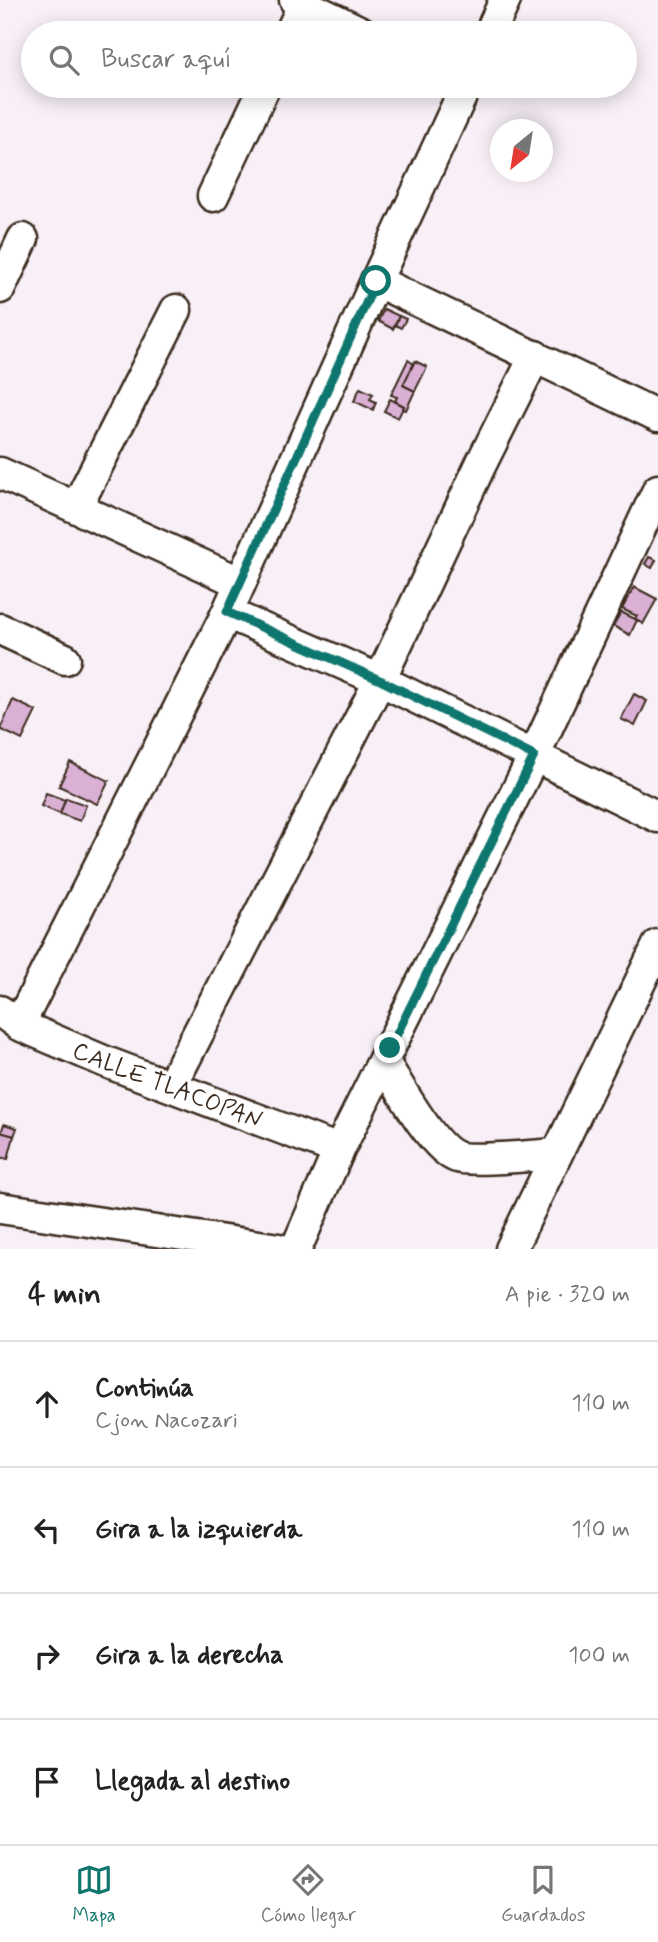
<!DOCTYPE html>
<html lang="es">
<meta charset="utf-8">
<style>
body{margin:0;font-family:Mynerve,sans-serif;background:#f6f6f6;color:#222}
.compass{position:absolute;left:490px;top:119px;width:63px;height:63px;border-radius:50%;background:#fff;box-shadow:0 4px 18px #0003;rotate:210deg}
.stop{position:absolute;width:21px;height:21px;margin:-16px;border:5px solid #0f766e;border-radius:50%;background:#fff}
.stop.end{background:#0f766e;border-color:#fff;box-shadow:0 2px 7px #0008}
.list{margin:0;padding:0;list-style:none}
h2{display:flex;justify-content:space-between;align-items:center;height:91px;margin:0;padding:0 28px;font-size:30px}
h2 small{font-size:23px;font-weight:400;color:#767676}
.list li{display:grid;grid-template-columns:46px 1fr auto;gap:21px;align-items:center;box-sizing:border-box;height:126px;padding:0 28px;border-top:2px solid #e0e0e0}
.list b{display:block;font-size:26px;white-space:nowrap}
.list p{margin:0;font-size:23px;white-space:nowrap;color:#767676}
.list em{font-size:23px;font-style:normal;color:#767676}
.icon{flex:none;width:38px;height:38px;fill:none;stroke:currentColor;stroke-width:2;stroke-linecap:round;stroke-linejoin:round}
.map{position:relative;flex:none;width:658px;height:1249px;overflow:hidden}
.search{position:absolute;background:#fff;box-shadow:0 4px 18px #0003;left:21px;right:21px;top:21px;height:77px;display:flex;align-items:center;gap:18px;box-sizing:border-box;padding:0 24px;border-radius:38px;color:#767676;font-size:26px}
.sheet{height:595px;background:#fff}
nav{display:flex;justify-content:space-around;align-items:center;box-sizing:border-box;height:98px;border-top:2px solid #e0e0e0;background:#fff;font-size:19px;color:#767676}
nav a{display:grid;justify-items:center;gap:4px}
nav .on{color:#0f766e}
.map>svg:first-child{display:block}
.building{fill:#dab0d5;stroke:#3b2a1e;stroke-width:2}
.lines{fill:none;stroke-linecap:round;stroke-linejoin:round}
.minor-casing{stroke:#3b2a1e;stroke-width:35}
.minor{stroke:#fff;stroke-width:30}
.route{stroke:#0f766e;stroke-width:9}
.labels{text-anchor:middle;stroke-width:5;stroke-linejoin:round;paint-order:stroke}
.street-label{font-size:24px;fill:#3b2a1e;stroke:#fff}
</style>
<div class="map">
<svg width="658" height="1249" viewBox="0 0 658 1249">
<rect width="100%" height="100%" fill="#f8eff7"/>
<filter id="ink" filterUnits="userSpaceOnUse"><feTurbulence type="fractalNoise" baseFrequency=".0143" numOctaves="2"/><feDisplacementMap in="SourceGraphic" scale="14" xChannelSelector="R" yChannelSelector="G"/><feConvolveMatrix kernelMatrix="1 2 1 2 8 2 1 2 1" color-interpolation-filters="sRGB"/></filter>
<g filter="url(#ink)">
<!-- building -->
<g class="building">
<path d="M384 309 399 316 393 329 378 321Z"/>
<path d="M399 316 406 319 401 328 395 325Z"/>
<path d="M408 360 414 364 403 385 415 391 406 410 403 409 404 406 395 401 397 397 391 395Z"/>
<path d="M415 361 427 367 415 391 403 385Z"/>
<path d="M360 388 373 394 370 399 376 402 373 410 354 401Z"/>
<path d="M390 399 404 406 398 418 384 411Z"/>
<path d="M649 557 656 560 652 568 645 564Z"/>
<path d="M634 587 657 599 643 624 635 619 637 616 622 609Z"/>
<path d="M621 612 637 620 630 635 613 626Z"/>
<path d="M634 694 647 701 635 726 621 719Z"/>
<path d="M13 700 36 711 22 740 0 729Z"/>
<path d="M70 762 109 781 97 804 59 786Z"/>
<path d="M46 793 65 800 60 814 41 806Z"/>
<path d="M66 798 86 805 80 821 60 814Z"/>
<path d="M4 1124 17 1128 14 1136 1 1133Z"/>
<path d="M0 1132 14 1136 8 1159 0 1157Z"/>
</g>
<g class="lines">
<defs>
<g id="minor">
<path d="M295 0 363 33"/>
<path d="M290 33 304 4"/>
<path d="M490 33 505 0"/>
<path d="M213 196 265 86"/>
<path d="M376 281 658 416"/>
<path d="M0 288 23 239"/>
<path d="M0 473 239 582"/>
<path d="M77 506 176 310"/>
<path d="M227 613 380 680 658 817"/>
<path d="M0 629 65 659"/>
<path id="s1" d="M0 1011 19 1025 106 1062 339 1150"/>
<path d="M19 1025 227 613 376 281 466 86"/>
<path d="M384 1062C398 1084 433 1150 457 1157 472 1162 537 1155 556 1154"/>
<path d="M171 1086 380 680 481 464 535 356"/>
<path d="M0 1208 279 1249"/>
<path d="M296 1249 339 1150 534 756 658 490"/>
<path d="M511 1249 658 945"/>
</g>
</defs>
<!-- minor casing -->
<use href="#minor" class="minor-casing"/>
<!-- minor -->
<use href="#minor" class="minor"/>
</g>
</g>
<g class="lines" filter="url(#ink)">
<!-- route -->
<path class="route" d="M376 281 227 612 380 680 534 756 390 1048"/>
</g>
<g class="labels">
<!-- street labels -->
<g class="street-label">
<text dy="8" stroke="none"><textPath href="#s1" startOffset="184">CALLE TLACOPAN</textPath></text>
</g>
</g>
</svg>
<svg class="compass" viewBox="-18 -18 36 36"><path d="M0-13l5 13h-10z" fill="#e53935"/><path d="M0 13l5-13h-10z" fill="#767676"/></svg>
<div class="stop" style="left:376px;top:281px"></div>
<div class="stop end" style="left:390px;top:1048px"></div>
<div class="search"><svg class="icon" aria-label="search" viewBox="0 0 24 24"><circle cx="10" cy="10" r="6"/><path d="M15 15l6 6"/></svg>Buscar aquí</div>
</div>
<section class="sheet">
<h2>4 min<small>A pie · 320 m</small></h2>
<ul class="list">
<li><svg class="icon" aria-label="ahead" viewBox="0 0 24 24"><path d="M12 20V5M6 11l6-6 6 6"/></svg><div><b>Continúa</b><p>Cjon Nacozari</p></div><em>110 m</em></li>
<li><svg class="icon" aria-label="left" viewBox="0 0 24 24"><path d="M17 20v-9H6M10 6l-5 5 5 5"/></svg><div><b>Gira a la izquierda</b></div><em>110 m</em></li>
<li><svg class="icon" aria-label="right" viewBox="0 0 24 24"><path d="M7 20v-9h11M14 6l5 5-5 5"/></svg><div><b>Gira a la derecha</b></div><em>100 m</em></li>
<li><svg class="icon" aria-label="arrive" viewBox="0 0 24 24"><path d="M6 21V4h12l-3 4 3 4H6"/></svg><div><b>Llegada al destino</b></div></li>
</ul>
</section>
<nav>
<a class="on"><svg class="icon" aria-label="map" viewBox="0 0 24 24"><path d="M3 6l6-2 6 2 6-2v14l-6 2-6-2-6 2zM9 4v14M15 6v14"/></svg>Mapa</a>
<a><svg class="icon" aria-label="directions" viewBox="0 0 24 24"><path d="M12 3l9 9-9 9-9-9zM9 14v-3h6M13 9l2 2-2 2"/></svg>Cómo llegar</a>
<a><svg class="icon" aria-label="saved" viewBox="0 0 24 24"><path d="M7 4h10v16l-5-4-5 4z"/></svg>Guardados</a>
</nav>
